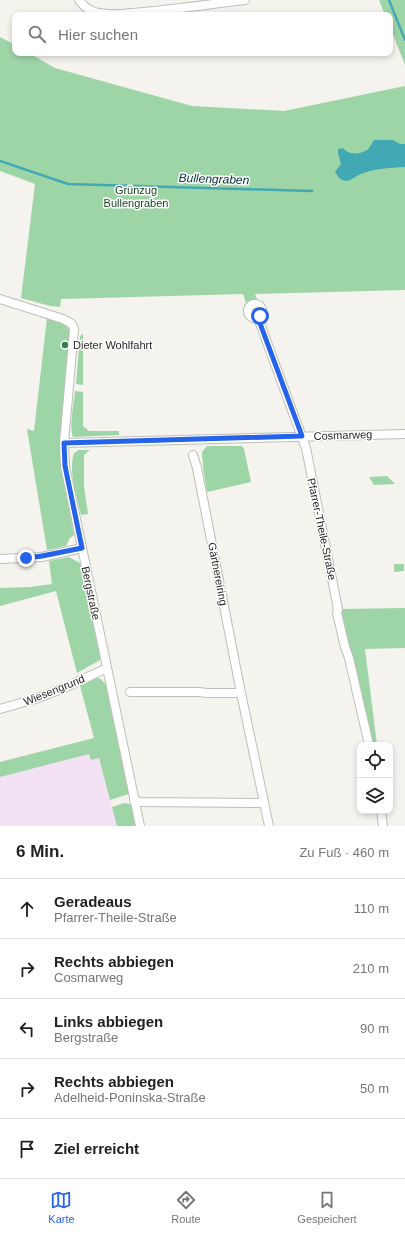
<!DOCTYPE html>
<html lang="de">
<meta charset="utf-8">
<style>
body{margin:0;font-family:Arial,sans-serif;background:#f6f6f6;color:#222}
.controls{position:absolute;right:12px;bottom:12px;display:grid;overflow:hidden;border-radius:8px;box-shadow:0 2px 6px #0003}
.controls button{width:36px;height:36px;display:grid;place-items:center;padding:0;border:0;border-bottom:1px solid #e0e0e0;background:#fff;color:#222;font:20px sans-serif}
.stop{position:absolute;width:12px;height:12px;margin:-9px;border:3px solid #2563eb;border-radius:50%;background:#fff}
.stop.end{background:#2563eb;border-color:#fff;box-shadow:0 1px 4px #0008}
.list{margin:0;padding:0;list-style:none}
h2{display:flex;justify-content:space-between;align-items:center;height:52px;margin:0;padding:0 16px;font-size:17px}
h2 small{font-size:13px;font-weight:400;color:#767676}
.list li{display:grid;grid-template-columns:26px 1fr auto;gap:12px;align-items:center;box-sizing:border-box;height:60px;padding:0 16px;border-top:1px solid #e0e0e0}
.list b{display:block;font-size:15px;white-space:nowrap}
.list p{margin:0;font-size:13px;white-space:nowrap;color:#767676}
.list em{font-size:13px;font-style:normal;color:#767676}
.icon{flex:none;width:22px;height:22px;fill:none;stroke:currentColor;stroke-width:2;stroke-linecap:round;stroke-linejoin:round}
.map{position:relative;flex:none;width:405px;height:826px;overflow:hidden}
.search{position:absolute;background:#fff;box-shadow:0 2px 6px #0003;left:12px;right:12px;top:12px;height:44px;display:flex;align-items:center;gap:10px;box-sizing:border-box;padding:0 14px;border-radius:8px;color:#767676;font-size:15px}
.sheet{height:352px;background:#fff}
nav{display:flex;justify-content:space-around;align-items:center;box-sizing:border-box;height:56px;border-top:1px solid #e0e0e0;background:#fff;font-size:11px;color:#767676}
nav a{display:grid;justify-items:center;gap:2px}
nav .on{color:#2563eb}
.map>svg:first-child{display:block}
.commercial{fill:#f3e2f4}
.green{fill:#9ed5a7}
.water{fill:#42a9b4}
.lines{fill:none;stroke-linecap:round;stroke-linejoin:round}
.stream{stroke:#42a9b4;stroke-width:2.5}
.minor-casing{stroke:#bebdb7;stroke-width:10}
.minor{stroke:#fff;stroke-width:8}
.route{stroke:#2563eb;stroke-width:5}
.poi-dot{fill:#337e4c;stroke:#fff;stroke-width:1.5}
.labels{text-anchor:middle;stroke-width:3;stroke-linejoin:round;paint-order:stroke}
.park-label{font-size:11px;fill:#174423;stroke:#fff}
.poi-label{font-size:11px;fill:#272624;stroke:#fff;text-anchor:start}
.street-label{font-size:11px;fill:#272624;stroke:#fff}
.water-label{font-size:12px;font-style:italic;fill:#003035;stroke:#fff}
</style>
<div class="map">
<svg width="405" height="826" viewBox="0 0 405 826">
<rect width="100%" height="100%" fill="#f4f3ed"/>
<!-- commercial -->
<path class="commercial" d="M94 738 117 826H0V762Z"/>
<!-- green -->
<g class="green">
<path d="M379 0H405V65L390 27V15H385Z"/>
<path d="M0 37 15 45V53H29L55 68 192 106 284 111 405 86V290L255 294 257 299 250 300 246 303 243 294 61 299 60 307 50 306 21 298 35 184 0 171Z"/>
<path d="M47 318C57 321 68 322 70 334L60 436C60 470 68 502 74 535L70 538 66 546 47 550 27 429 34 431Z"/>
<path d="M83 334V385L76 384 80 336Z"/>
<path d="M75 391 83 392V426L89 431H119V435L73 437C69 427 74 402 75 391Z"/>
<path d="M207 446H242L244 449 251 482 207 492 203 467 202 452Z"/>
<path d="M79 450H90L84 455V486L88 514 81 515C77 498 68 470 74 453Z"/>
<path d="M387 476 395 484 374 485 369 477Z"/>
<path d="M69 557 80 563 100 657V660L77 673 56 591 0 606V588L30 587 52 584 49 561Z"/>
<path d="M394 564H404V571L394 572Z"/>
<path d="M405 608V648L365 649 377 745H372L351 649 348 647 340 611 342 609Z"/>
<path d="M97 678 101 679 106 685 129 794 110 800 99 758 91 760 89 754 0 777V762L94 738 80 686Z"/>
<path d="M124 803 131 804 136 826H117L112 807Z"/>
</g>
<!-- water -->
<path class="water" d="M374 140H393L400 144H405V167C390 168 376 168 361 174 356 176 352 180 347 181 341 181 338 177 335 172L341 164 338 153V149L343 148C349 155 359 155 367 150 369 149 372 143 374 140Z"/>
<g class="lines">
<!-- stream -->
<g class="stream">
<path d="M389 0 405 40"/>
<path d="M0 161 68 184 312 191"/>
</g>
<defs>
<g id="minor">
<path d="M79 0C84 7 91 12 99 13 113 16 129 13 143 12 177 9 211 4 245 0"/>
<path d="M0 299 63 319 72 324 74 329 64 443 65 466 140 826"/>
<circle cx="255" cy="311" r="7"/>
<path d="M258 318 306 448 338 609 337 613 345 647 349 658 369 745"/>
<path d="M64 443 405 434"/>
<path d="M193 455 197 468 241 693 269 826"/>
<path d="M0 559 42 557 82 548"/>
<path d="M130 692H199L207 693H241"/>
<path d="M0 709 35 699 64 688 107 668"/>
<path d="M134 800 140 802 264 803"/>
<path d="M381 811 383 826"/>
</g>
</defs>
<!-- minor casing -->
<use href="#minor" class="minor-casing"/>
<!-- minor -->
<use href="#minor" class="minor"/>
</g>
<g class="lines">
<!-- route -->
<path class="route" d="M26 558 42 556 82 548 65 466 64 443 302 436 258 318 260 316"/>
</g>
<!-- markers -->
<circle class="poi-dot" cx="65" cy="345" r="4"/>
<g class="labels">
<!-- park labels -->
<g class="park-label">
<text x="136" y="194">Grünzug<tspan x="136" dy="13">Bullengraben</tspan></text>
</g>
<!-- poi labels -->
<g class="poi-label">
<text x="73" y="349">Dieter Wohlfahrt</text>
</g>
<!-- street labels -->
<g class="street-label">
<text transform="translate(343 435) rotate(-2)" y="4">Cosmarweg</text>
<text transform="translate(322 529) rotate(78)" y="4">Pfarrer-Theile-Straße</text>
<text transform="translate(218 574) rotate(79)" y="4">Gärtnereiring</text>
<text transform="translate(91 593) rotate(78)" y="4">Bergstraße</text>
<text transform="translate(54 690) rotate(-22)" y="4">Wiesengrund</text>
</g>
<!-- water labels -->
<g class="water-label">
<text transform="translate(214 179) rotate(2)" y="4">Bullengraben</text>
</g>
</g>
</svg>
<div class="controls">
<button><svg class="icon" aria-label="locate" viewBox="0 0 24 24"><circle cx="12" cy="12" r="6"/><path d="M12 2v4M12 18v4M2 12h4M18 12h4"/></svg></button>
<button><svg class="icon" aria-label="layers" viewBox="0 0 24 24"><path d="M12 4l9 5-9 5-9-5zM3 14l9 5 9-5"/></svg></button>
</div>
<div class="stop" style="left:260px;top:316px"></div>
<div class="stop end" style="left:26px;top:558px"></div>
<div class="search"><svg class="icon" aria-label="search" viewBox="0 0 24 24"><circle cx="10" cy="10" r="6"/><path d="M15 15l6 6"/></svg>Hier suchen</div>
</div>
<section class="sheet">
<h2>6 Min.<small>Zu Fuß · 460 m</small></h2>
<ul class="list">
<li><svg class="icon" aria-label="ahead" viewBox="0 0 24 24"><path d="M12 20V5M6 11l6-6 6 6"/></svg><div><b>Geradeaus</b><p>Pfarrer-Theile-Straße</p></div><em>110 m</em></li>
<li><svg class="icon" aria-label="right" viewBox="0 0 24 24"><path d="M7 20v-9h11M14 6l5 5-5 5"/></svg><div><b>Rechts abbiegen</b><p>Cosmarweg</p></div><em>210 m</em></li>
<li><svg class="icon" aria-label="left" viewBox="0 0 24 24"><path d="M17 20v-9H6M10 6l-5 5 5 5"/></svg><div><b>Links abbiegen</b><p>Bergstraße</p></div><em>90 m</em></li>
<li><svg class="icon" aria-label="right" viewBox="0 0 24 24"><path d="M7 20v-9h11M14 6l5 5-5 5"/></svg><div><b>Rechts abbiegen</b><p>Adelheid-Poninska-Straße</p></div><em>50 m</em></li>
<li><svg class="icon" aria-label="arrive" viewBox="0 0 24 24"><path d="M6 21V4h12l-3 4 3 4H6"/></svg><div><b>Ziel erreicht</b></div></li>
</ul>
</section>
<nav>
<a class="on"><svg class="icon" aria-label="map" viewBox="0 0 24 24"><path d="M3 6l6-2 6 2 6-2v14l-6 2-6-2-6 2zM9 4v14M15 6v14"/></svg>Karte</a>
<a><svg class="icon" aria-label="directions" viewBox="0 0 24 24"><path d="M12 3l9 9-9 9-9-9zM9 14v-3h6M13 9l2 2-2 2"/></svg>Route</a>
<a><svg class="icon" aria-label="saved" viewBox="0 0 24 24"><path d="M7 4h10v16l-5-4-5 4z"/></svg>Gespeichert</a>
</nav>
